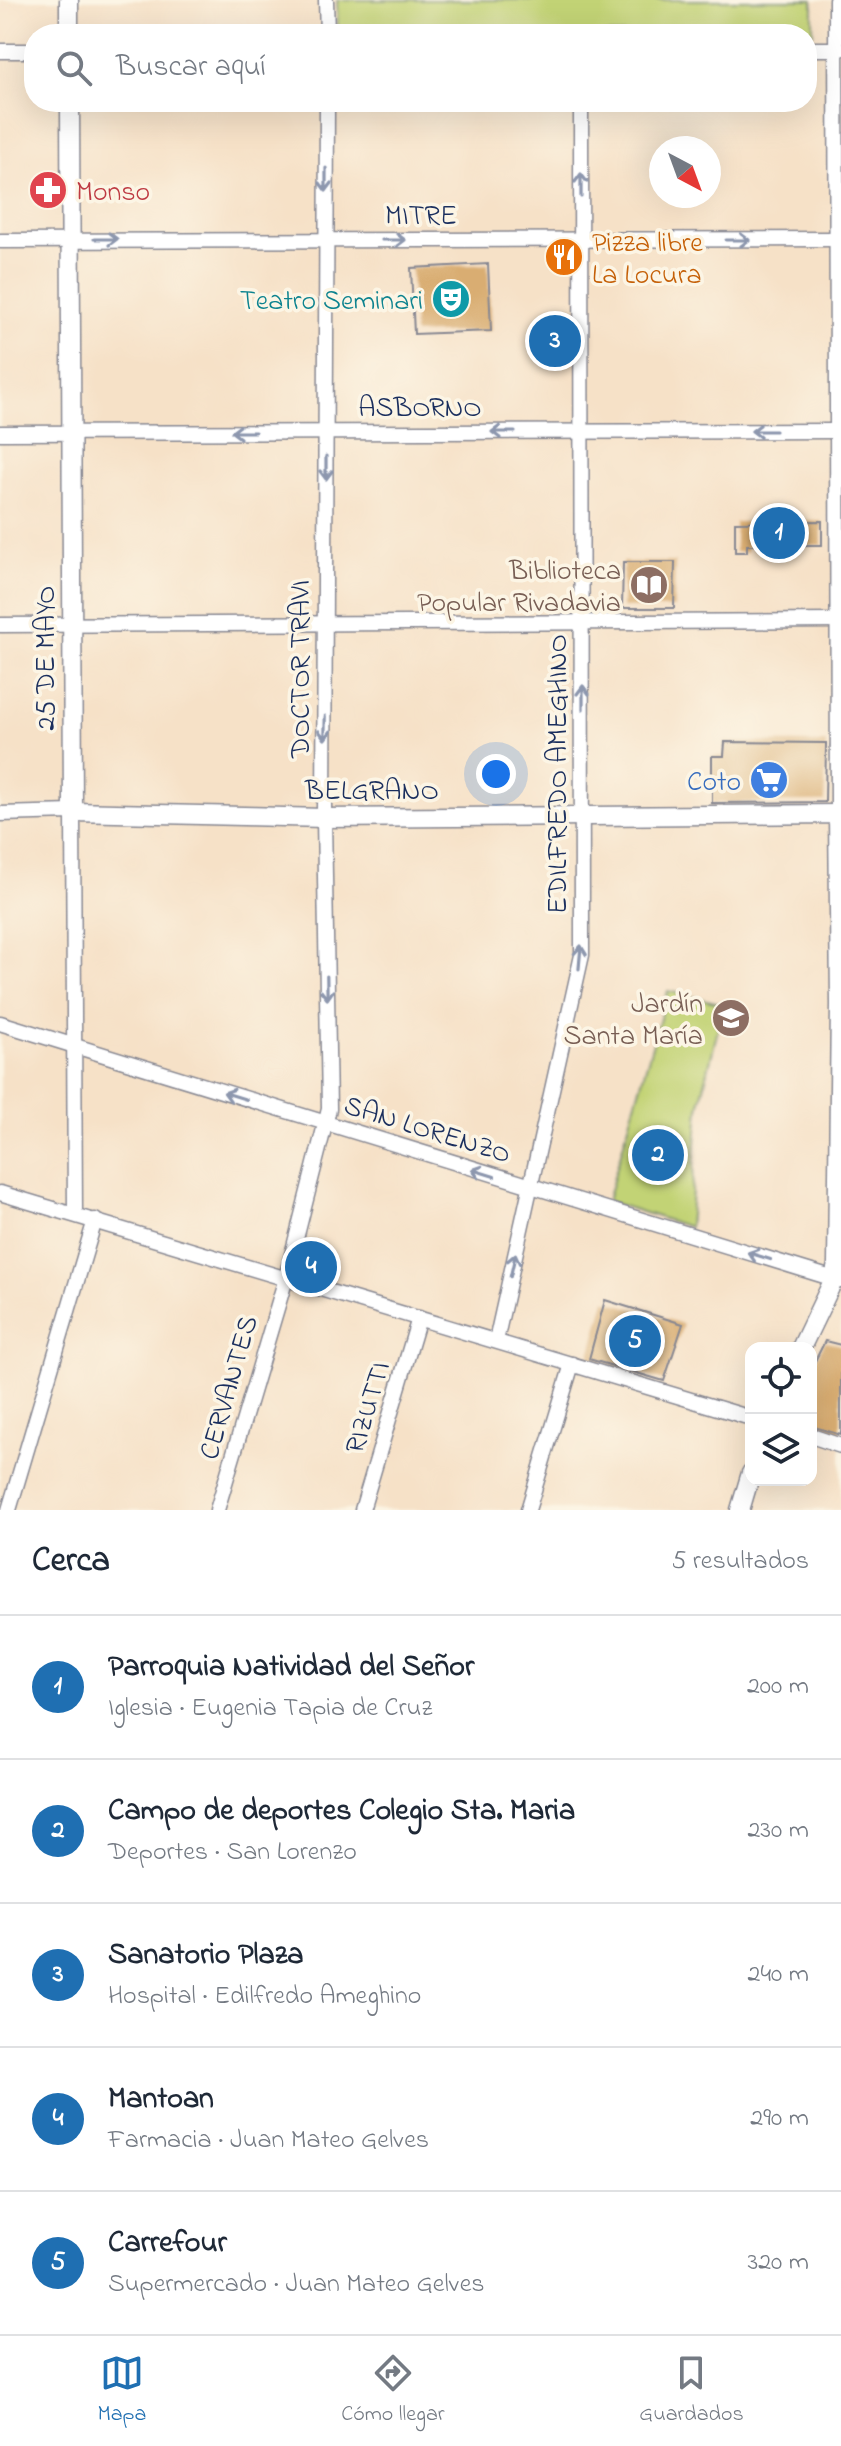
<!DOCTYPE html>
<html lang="es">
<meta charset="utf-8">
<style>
body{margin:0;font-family:"Indie Flower",sans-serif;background:#f6f6f7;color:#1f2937}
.controls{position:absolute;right:24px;bottom:24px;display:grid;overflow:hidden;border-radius:16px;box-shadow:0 8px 32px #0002}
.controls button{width:72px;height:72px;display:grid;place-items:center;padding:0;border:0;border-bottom:2px solid #e0e1e3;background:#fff;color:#1f2937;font:40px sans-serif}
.compass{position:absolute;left:649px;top:136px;width:72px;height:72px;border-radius:50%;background:#fff;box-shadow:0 8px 32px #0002;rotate:139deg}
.you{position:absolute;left:496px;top:774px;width:28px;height:28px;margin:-20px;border:6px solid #fff;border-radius:50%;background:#1a73e8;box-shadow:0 0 0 12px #1a73e833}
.badge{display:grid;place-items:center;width:52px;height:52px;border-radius:50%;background:#1f6fb2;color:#fff;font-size:26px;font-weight:700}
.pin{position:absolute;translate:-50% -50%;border:4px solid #fff;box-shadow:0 2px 8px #0006}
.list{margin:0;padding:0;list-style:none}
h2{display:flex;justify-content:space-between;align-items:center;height:104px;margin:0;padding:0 32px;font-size:34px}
h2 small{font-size:26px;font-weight:400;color:#747a83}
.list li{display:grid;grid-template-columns:52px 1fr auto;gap:24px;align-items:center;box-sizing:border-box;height:144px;padding:0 32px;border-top:2px solid #e0e1e3}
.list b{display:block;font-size:30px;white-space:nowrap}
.list p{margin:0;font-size:26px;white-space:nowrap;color:#747a83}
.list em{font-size:26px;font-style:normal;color:#747a83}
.icon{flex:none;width:44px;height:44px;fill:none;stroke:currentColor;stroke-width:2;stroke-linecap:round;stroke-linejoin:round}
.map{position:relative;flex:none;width:841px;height:1510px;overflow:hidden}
.search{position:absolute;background:#fff;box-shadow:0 8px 32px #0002;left:24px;right:24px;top:24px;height:88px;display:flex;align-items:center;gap:20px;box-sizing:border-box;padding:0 28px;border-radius:32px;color:#747a83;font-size:30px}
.sheet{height:824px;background:#fff}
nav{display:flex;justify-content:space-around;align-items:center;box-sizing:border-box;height:112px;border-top:2px solid #e0e1e3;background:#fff;font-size:22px;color:#747a83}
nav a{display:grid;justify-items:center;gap:4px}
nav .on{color:#1f6fb2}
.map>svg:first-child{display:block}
.green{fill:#c2d375;stroke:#6e816a;stroke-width:2}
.building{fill:#d9ad72}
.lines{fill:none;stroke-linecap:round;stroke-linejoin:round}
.minor-casing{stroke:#888892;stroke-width:17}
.major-casing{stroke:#888892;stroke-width:21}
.minor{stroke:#fff;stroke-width:14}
.major{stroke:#fff;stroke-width:18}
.oneway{stroke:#8d97ae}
.labels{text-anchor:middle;stroke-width:7;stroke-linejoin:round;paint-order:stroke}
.health-label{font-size:28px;fill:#be3a42;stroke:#fcf5e5;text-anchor:start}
.street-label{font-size:28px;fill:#1b2f5e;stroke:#fcf5e5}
.food-label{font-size:28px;fill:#c56008;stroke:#fcf5e5;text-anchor:start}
.culture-label{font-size:28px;fill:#0d838f;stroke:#fcf5e5;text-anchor:end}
.education-label{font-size:28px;fill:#785e54;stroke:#fcf5e5;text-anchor:end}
.shop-label{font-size:28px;fill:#366cbe;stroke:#fcf5e5;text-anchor:end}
</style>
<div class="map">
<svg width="841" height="1510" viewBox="0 0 841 1510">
<rect width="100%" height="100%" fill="#fcf5e5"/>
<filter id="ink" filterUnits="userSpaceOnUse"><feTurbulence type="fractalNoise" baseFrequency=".0125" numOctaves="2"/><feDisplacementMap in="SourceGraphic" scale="16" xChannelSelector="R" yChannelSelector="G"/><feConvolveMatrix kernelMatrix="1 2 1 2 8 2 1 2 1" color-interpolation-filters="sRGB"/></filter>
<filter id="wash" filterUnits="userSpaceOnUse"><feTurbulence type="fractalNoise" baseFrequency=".006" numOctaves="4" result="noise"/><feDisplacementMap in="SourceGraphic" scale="32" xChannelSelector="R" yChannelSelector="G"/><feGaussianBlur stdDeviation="1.8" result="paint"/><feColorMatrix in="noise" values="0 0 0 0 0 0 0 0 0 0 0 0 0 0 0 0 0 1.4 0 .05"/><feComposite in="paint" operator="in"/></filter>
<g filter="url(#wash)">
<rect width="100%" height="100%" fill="#f6e1c7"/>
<!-- green -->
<g class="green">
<path d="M337 0H813V34H338Z"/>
<path d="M668 991 724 1004 699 1108 689 1227 607 1201Z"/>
</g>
<g id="blocks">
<!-- building -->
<g class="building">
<path d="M488 264 491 331 414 334 411 268Z"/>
<path d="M822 521V545H747V552H735V522Z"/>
<path d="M623 562H675L674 608H622Z"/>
<path d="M725 742 826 743 825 802 712 803V756H724Z"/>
<path d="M605 1300 683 1324 664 1381 589 1359Z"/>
<path d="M825 1341 841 1345V1435L811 1426V1369Z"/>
</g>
</g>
</g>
<g filter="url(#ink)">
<use href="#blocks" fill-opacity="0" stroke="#888892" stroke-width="2"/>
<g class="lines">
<defs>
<g id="minor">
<path d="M326 0 327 34"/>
<path d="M836 0 838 814H841"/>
<path d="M807 49H841"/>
<path d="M0 51H34"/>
<path d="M0 241 841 239"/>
<path d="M0 433 841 431"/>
<path d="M0 625 841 621"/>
<path d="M0 814 73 812 75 1215"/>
<path d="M0 1023 841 1281"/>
<path d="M0 1193 751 1418"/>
<path d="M496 1341 582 955 581 102"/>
<path d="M811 1436 841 1446"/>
<path d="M9 1510 95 1220"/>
<path d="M217 1510 286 1278 329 1109 324 818 327 102"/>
<path d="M362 1510 419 1318"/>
<path d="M528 1510 572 1364"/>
</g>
<g id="major">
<path d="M69 0V34"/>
<path d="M70 102 73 812 324 818 838 814 840 1004 837 1264 834 1279 801 1348"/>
<path d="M740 1510 751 1473"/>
</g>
</defs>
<!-- minor casing -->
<use href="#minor" class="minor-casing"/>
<!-- major casing -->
<use href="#major" class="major-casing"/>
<!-- minor -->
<use href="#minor" class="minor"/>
<!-- major -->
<use href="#major" class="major"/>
</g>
<!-- one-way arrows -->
<defs><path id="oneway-shaft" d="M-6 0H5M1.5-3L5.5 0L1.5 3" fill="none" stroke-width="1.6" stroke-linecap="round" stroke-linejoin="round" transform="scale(2)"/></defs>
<g class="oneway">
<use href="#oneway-shaft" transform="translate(326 180) rotate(90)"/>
<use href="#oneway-shaft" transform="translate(581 185) rotate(-90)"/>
<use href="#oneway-shaft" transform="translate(106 239)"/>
<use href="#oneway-shaft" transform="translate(394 240)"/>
<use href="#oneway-shaft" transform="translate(738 240)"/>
<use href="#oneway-shaft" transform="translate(763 431) rotate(180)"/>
<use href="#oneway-shaft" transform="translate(243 432) rotate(-180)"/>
<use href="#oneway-shaft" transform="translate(503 432) rotate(180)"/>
<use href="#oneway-shaft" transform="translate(326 468) rotate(90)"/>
<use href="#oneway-shaft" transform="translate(583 697) rotate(-90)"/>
<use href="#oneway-shaft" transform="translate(325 728) rotate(91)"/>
<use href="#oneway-shaft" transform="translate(580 957) rotate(-85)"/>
<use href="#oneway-shaft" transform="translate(327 988) rotate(89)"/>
<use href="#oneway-shaft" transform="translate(235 1096) rotate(-163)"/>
<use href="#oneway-shaft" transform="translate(483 1173) rotate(-163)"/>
<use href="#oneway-shaft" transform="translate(759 1256) rotate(-163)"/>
<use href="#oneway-shaft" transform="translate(513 1265) rotate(-77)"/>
</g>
</g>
<!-- icons -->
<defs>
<symbol id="pharmacy-disc" viewBox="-11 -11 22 22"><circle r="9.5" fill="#e0444e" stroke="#fcf5e5"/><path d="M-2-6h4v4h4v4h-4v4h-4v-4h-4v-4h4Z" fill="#fff"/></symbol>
<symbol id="restaurant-disc" viewBox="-11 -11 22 22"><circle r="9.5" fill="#e8710a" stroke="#fcf5e5"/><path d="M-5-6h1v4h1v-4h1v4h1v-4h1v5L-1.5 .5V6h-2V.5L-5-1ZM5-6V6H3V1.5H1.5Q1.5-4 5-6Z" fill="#fff"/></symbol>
<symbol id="theatre-disc" viewBox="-11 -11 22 22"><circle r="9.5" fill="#0f9aa8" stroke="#fcf5e5"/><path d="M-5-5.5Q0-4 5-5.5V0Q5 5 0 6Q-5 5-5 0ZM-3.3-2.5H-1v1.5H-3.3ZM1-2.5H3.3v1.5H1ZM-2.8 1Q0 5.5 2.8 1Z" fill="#fff"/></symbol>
<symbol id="library-disc" viewBox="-11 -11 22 22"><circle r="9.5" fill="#8d6e63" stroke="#fcf5e5"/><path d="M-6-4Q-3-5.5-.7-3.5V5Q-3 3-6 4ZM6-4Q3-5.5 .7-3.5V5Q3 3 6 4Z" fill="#fff"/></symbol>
<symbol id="supermarket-disc" viewBox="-11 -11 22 22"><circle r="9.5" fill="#3f7fe0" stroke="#fcf5e5"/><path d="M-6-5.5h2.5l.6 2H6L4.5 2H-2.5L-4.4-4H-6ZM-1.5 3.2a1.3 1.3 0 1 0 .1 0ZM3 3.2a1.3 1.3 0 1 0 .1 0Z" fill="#fff"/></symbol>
<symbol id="school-disc" viewBox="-11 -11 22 22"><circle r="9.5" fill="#8d6e63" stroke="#fcf5e5"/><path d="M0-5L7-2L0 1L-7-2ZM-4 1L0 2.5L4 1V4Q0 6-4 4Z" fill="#fff"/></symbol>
</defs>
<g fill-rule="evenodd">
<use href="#pharmacy-disc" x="26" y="168" width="44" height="44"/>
<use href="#restaurant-disc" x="542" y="235" width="44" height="44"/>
<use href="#theatre-disc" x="429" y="277" width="44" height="44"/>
<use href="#library-disc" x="627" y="563" width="44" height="44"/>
<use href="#supermarket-disc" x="747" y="758" width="44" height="44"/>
<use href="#school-disc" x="709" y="996" width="44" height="44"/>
</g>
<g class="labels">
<!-- health labels -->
<g class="health-label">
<text x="76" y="200">Monso</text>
</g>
<!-- street labels -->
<g class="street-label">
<text x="421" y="224">MITRE</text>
<text x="420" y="416">ASBORNO</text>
<text transform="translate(44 658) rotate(-90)" y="10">25 DE MAYO</text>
<text transform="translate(299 669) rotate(-90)" y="10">DOCTOR TRAVI</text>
<text transform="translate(556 774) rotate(-90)" y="10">EDILFREDO AMEGHINO</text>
<text x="372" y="799">BELGRANO</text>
<text transform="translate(428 1128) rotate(17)" y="10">SAN LORENZO</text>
<text transform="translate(227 1387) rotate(-74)" y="10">CERVANTES</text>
<text transform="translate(366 1407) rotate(-73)" y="10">RIZUTTI</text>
</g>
<!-- food labels -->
<g class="food-label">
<text x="592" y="251">Pizza libre<tspan x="592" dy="32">La Locura</tspan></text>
</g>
<!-- culture labels -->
<g class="culture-label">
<text x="423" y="309">Teatro Seminari</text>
</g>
<!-- education labels -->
<g class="education-label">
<text x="621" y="579">Biblioteca<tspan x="621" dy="32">Popular Rivadavia</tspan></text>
<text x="703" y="1012">Jardín<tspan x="703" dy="32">Santa María</tspan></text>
</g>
<!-- shop labels -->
<g class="shop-label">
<text x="741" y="790">Coto</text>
</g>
</g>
</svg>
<div class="controls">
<button><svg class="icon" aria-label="locate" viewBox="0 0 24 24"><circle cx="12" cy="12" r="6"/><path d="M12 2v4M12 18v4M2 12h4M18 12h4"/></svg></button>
<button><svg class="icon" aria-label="layers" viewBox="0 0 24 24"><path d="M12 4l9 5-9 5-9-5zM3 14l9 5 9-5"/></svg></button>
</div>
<svg class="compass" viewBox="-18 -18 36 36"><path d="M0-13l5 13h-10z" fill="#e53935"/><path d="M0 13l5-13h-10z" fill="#747a83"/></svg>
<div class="you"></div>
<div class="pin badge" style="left:779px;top:533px">1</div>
<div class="pin badge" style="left:658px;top:1155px">2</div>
<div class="pin badge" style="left:555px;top:341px">3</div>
<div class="pin badge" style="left:311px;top:1267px">4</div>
<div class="pin badge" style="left:635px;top:1341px">5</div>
<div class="search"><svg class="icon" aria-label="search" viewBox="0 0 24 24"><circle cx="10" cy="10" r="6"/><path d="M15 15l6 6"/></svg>Buscar aquí</div>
</div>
<section class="sheet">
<h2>Cerca<small>5 resultados</small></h2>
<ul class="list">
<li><span class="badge">1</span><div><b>Parroquia Natividad del Señor</b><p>Iglesia · Eugenia Tapia de Cruz</p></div><em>200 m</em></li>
<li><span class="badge">2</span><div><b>Campo de deportes Colegio Sta. Maria</b><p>Deportes · San Lorenzo</p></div><em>230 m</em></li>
<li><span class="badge">3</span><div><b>Sanatorio Plaza</b><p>Hospital · Edilfredo Ameghino</p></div><em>240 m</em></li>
<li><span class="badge">4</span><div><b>Mantoan</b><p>Farmacia · Juan Mateo Gelves</p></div><em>290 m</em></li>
<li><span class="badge">5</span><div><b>Carrefour</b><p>Supermercado · Juan Mateo Gelves</p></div><em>320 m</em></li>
</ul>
</section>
<nav>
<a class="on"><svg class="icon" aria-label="map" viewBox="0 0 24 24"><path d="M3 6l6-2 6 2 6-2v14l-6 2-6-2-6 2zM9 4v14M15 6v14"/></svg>Mapa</a>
<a><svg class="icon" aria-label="directions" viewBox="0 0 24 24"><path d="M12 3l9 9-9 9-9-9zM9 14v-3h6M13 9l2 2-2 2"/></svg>Cómo llegar</a>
<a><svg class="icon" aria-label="saved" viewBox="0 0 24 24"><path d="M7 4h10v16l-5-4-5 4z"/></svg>Guardados</a>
</nav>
